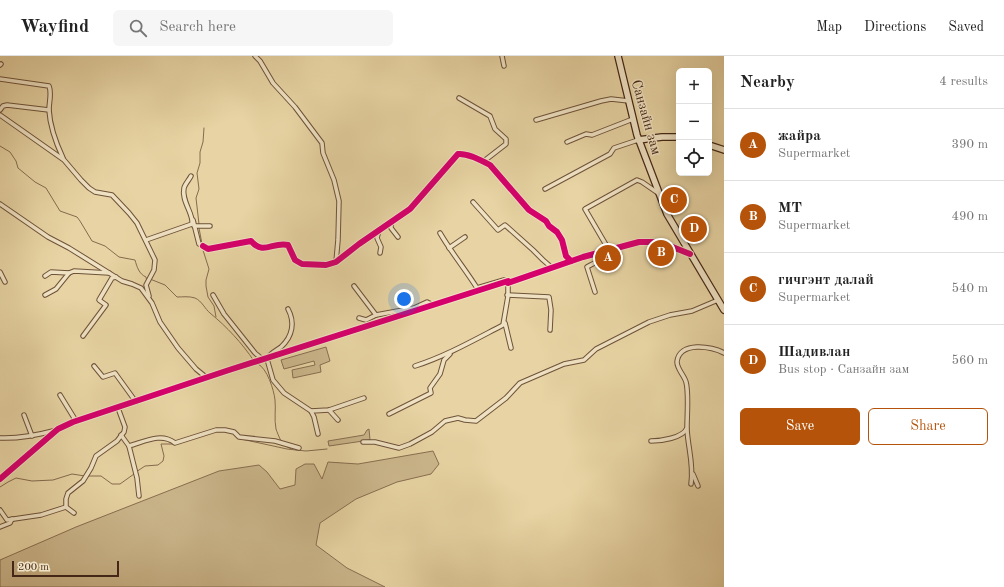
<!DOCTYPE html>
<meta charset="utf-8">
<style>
body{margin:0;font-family:"Old Standard TT",serif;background:#f6f6f6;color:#222}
.controls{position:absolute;right:12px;top:12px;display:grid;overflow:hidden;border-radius:6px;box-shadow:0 4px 16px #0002}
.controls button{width:36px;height:36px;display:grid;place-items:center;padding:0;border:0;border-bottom:1px solid #e0e0e0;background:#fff;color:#222;font:20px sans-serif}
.scale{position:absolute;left:12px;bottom:10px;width:107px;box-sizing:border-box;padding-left:4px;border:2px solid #452717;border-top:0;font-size:11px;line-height:14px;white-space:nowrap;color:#452717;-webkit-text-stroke:3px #efe2c3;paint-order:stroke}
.you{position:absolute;left:404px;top:243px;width:14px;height:14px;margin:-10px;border:3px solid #fff;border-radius:50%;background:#1a73e8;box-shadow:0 0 0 6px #1a73e833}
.badge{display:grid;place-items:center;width:26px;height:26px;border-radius:50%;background:#b45309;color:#fff;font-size:13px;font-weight:700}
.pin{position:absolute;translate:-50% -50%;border:2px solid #fff;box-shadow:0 1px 4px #0006}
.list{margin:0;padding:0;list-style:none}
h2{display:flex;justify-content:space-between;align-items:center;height:52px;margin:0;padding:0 16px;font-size:17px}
h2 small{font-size:13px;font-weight:400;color:#767676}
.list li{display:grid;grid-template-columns:26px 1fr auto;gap:12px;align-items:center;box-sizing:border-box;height:72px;padding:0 16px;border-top:1px solid #e0e0e0}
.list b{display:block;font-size:15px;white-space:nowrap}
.list p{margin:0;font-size:13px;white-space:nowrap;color:#767676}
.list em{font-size:13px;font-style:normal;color:#767676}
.actions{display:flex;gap:8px;padding:12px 16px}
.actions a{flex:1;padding:9px 0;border:1px solid #b45309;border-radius:6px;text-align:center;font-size:14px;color:#b45309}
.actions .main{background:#b45309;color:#fff}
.icon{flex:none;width:22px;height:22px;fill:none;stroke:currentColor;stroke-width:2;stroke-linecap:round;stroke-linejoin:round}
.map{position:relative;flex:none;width:724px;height:531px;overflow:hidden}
header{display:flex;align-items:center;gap:24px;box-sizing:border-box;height:56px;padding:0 20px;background:#fff;border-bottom:1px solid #e0e0e0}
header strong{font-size:19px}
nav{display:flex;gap:22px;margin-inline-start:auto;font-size:14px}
.search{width:280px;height:36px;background:#f6f6f6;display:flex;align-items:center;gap:10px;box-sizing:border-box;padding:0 14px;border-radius:6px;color:#767676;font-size:15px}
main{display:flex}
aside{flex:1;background:#fff}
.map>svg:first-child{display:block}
.green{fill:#cbb68b;stroke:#886e51}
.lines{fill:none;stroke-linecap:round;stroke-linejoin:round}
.stream{stroke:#856b4e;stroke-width:1}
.street-casing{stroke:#6e523a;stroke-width:5.5}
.secondary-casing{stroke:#452717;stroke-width:8}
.street{stroke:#efe2c3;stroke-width:3.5}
.secondary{stroke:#efe2c3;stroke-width:5.5}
.cycleway-casing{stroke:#efe2c3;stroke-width:8}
.cycleway{stroke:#d6006c;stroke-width:6}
.labels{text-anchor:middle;stroke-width:3;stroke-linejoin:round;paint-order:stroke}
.street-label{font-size:14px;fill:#452717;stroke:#efe2c3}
</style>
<header>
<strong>Wayfind</strong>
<div class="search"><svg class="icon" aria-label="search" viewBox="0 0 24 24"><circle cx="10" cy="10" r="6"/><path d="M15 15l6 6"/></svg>Search here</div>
<nav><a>Map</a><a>Directions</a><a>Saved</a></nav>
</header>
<main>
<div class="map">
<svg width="724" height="531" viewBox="0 0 724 531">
<rect width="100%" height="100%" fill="#e7d3a3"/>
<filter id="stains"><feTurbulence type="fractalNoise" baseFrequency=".005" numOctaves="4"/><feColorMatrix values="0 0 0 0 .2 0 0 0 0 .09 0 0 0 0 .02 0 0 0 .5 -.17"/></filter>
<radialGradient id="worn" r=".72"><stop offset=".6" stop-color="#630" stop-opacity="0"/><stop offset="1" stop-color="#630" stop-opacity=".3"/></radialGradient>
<!-- green -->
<g class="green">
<path d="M326 291 330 305 320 309 321 316 293 322 292 314 315 309 314 305 284 313 281 304Z"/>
<path d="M369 373 370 384 329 390 328 385 364 379 367 374Z"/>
<path d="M433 395 439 408 431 418 397 426 356 443 320 467 316 489 347 512 385 531H0V504L76 471 219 415 259 409 267 416 280 433 295 429 296 413 305 408H314L322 423 328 406 358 408Z"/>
</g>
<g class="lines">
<!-- stream -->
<g class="stream">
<path d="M0 90 10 96 16 105 18 112 35 126 46 132 60 155 77 161 80 165 92 185 105 190 119 201 135 204C137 211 139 218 146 221L147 226"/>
<path d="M199 168 196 142 199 133 197 117 200 107V96L203 86 204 72"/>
<path d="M199 172 202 188"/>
<path d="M202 191 209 213 206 224V230L208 241 214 250 216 261"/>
<path d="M150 223 165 229 177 241C183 241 189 240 195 242 202 245 205 253 210 257 227 271 242 287 254 305"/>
<path d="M309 287 319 283"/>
<path d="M274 298 304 288"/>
<path d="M258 308C267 312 274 334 275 344 276 353 274 363 276 373 277 376 279 381 281 385"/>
<path d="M241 383 287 393 296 394"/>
<path d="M284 389 291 393"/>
<path d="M296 394 306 395 327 393"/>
<path d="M136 416 145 410 158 409 163 405 164 400 161 388H174"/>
<path d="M88 420H101L112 428H120L134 418"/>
<path d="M0 431 8 426 16 422 32 425 53 424 72 418 85 420"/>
</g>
<defs>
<g id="street">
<path d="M255 0 260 5 273 27 295 51 322 87 323 97 334 124 339 145 338 184 336 206"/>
<path d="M502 0 504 10"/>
<path d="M0 9 1 8"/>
<path d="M0 23 49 30C52 37 49 46 49 54 50 71 56 87 63 102"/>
<path d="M459 42 490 60 495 73 506 83V88L484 105"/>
<path d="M0 54 3 50 7 49 49 54"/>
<path d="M0 59 64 104 81 124 89 132 95 136 112 139 129 157 137 167 155 204 154 214 146 229 149 240"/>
<path d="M536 64 601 45 611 43 629 45"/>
<path d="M567 86 586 78 592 79 633 63"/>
<path d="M545 133 610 98 614 92 638 84"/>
<path d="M473 146 498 174 505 169 533 194 543 204 551 211"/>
<path d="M0 148 48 181 69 192 122 225 132 228 141 232 152 247 160 266 178 292 196 313 207 322"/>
<path d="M193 164 199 188 202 189"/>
<path d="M392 166 391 168V172L398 181"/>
<path d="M194 170H210"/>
<path d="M379 174 377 182 381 191 380 197"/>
<path d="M440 177C451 196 465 213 477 232L504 224 507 225"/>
<path d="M146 184 192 168C194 158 181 145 184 132 185 128 189 124 191 120"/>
<path d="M203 190 208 193 251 185C264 200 273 185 288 189L295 204 302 208 326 209 336 206 359 188 410 153 458 98C468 97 481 104 490 109L529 154 546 165 549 170 557 176 562 184 566 200 571 205"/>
<path d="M449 192 465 181"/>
<path d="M609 194 585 153 637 124 642 126 658 137"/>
<path d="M0 216 5 226"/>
<path d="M45 220 51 216 69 217"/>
<path d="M354 230 376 259"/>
<path d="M595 236 587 211C594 207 602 204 603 196"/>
<path d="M45 239 56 233 69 217 74 215 109 217"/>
<path d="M213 239 224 258 255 297 261 302 266 303"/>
<path d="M507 239 549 241 551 254 550 274"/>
<path d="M288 253C295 266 293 280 281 291 276 295 271 296 267 303L273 324 284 337 311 355 314 361 318 378"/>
<path d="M359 262 366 264 376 259 414 252 427 246 433 249"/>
<path d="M505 267 511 292"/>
<path d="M83 280 106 249 99 244 112 222 116 221"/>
<path d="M94 310 103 321 115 317 136 346"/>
<path d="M415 310C446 300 474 284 503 269L508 240V227"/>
<path d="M60 339 76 365"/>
<path d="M329 354 338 364"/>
<path d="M311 355 329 354 364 342"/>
<path d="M389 358 431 337 430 332 440 318 444 304 450 298"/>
<path d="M24 359 32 380"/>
<path d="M687 373C688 392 694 409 691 428"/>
<path d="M121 379 129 390 137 422 139 440"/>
<path d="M0 382C20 383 38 379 57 374"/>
<path d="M651 385C661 385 683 382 687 372 687 359 689 337 686 326 684 319 677 313 677 306 679 285 712 290 724 297"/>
<path d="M363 386H375L399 392 410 388 432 376 445 365 458 362 465 364 476 365 506 342 520 327 564 308 584 304 596 293 649 266 670 259 692 255 718 244"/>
<path d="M129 390C144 386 161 376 175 387L216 374H225L234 376 239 381 275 385 299 392"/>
<path d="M693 418 698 430"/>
<path d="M0 423 58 373 73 366 229 314 508 225V227L583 201 639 186H652L670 190 690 198"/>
<path d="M0 454 7 464 41 459 66 451"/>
<path d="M74 457 66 451V443L68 437 83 425 91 412 96 400 117 385 124 376 125 371 118 352"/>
<path d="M0 471 10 467 12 463"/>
</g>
<g id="secondary">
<path d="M618 0 637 79 667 158 724 254"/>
<path d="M638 84 662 81H679"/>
<path d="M709 89 724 94"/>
</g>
</defs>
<!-- street casing -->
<use href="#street" class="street-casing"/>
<!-- secondary casing -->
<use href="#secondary" class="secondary-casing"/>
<!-- street -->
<use href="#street" class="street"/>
<!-- secondary -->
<use href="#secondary" class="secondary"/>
<defs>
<g id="cycleway">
<path d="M203 190 208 193 251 185C264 200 273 185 288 189L295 204 302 208 326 209 336 206 359 188 410 153 458 98C468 97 481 104 490 109L529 154 546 165 549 170 557 176 562 184 566 200 571 205"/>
<path d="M0 423 58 373 73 366 229 314 508 225V227L583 201 639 186H652L670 190 690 198"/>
</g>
</defs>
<!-- cycleway casing -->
<use href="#cycleway" class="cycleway-casing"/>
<!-- cycleway -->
<use href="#cycleway" class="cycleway"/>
</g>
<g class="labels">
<!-- street labels -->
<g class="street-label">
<text transform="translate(647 61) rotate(74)" y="5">Санзайн зам</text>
</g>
</g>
<rect width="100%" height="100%" filter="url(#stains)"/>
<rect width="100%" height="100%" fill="url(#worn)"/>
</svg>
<div class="controls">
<button>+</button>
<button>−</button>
<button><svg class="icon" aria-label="locate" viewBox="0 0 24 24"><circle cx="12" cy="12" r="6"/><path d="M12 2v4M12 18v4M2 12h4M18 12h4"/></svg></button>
</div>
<div class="scale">200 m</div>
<div class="you"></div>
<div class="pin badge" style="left:608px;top:202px">A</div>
<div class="pin badge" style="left:661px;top:197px">B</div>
<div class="pin badge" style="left:674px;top:144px">C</div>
<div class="pin badge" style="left:694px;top:173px">D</div>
</div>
<aside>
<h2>Nearby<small>4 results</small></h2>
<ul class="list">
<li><span class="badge">A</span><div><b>жайра</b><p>Supermarket</p></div><em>390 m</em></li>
<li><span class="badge">B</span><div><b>MT</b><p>Supermarket</p></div><em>490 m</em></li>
<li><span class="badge">C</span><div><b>гичгэнт далай</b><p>Supermarket</p></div><em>540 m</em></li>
<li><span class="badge">D</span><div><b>Шадивлан</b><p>Bus stop · Санзайн зам</p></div><em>560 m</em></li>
</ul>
<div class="actions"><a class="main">Save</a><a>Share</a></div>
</aside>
</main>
